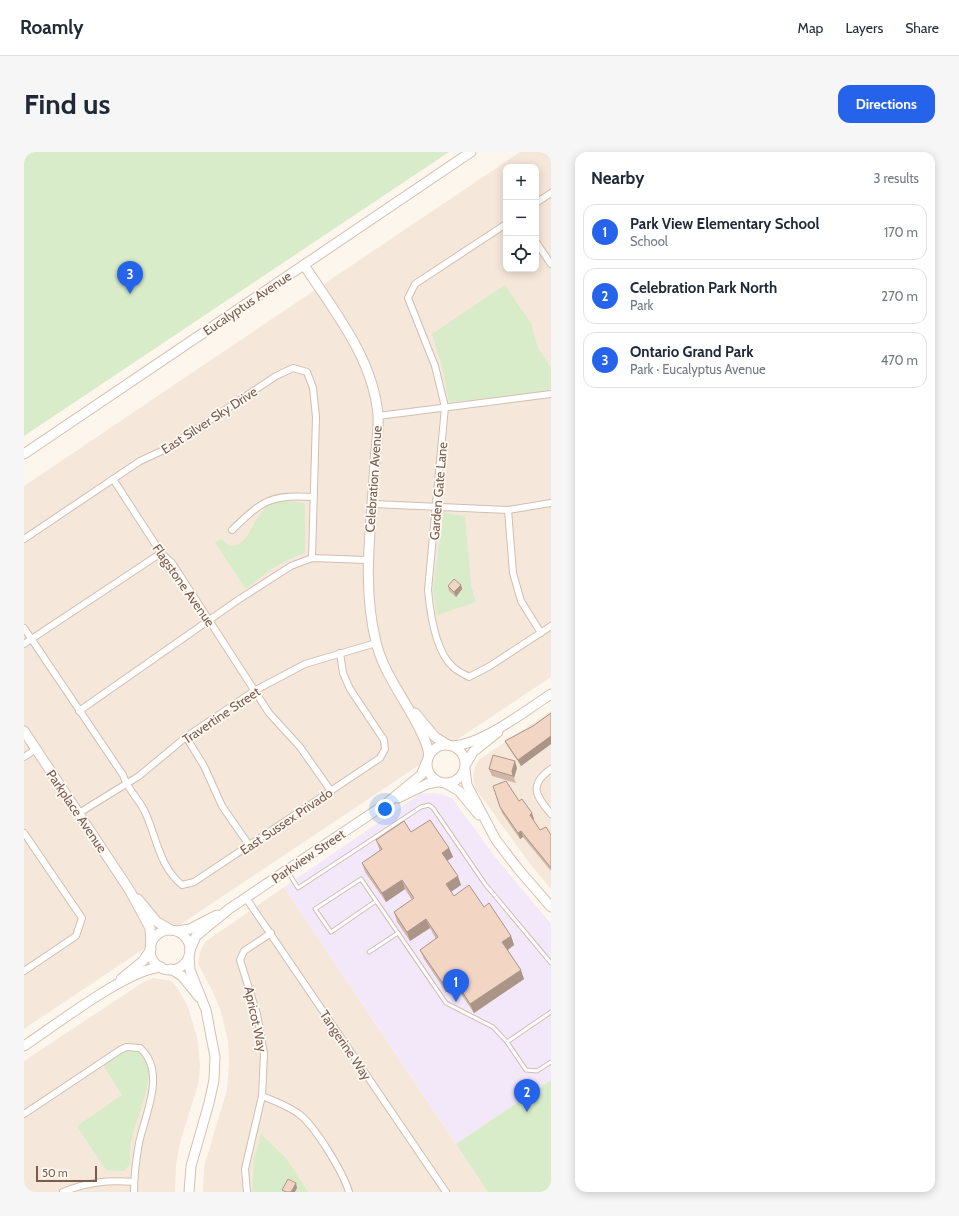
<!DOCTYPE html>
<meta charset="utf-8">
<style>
body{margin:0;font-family:Cabin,sans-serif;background:#f6f6f7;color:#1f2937}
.controls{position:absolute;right:12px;top:12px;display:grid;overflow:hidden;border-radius:8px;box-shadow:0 2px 10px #0003}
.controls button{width:36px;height:36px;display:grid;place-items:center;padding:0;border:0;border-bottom:1px solid #e0e1e3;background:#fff;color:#1f2937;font:20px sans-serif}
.scale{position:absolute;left:12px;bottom:10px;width:61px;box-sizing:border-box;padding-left:4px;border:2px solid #7a5c4d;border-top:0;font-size:11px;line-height:14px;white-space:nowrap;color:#7a5c4d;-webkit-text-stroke:3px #fffaf3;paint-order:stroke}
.you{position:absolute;left:361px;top:657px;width:14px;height:14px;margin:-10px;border:3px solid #fff;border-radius:50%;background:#1a73e8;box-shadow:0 0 0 6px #1a73e833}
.badge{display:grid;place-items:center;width:26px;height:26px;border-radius:50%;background:#2563eb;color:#fff;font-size:13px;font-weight:700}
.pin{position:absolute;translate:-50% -33px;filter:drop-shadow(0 1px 2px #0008)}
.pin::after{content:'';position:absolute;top:21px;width:14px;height:12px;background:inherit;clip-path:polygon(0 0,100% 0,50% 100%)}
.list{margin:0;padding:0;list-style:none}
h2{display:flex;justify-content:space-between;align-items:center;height:52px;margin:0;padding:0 16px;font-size:17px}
h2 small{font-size:13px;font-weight:400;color:#747a83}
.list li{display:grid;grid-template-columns:26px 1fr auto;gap:12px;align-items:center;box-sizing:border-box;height:56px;margin:0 8px 8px;padding:0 8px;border:1px solid #e0e1e3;border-radius:12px}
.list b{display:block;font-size:15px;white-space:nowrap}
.list p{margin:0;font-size:13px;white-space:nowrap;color:#747a83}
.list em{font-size:13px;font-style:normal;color:#747a83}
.icon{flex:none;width:22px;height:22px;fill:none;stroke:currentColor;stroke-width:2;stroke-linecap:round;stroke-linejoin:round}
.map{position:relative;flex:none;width:527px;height:1040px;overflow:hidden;border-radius:12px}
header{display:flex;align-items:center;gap:24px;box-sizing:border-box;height:56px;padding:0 20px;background:#fff;border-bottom:1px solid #e0e1e3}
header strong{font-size:19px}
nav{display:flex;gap:22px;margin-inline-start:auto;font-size:14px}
.intro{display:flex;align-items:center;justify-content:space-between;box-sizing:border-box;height:96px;padding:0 24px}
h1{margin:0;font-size:28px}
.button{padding:10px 18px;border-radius:12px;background:#2563eb;color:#fff;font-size:14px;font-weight:700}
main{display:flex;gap:24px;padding:0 24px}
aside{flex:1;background:#fff;border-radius:12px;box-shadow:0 2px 10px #0003}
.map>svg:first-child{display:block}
.residential{fill:#f5e8da;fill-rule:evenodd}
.education{fill:#f3e8fa}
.green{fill:#d8ecc9}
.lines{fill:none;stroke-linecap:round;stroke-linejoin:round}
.lane-casing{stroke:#d1beb0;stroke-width:5}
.street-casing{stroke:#d1beb0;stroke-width:8}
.secondary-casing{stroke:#d6c0b0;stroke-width:11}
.lane{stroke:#fff;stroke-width:3}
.street{stroke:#fff;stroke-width:6}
.secondary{stroke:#fff;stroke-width:9}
.wall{fill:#d1b7a8}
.shaded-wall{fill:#aa9588}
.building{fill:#f3d5c3;stroke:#aa9588}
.labels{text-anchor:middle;stroke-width:3.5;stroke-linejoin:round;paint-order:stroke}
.street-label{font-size:13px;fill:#7a5c4d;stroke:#fffaf3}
</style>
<header>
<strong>Roamly</strong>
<nav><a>Map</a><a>Layers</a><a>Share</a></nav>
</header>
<div class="intro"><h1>Find us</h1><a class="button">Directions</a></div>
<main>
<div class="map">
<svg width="527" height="1040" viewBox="0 0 527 1040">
<rect width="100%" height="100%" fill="#fdf6ec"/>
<!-- residential -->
<g class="residential">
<path d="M496 0H527V525L0 877V334ZM482 15H512V117H482Z"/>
<path d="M527 559V737L507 713 451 636 449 626 451 615 456 607Z"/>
<path d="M260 735 464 1040H179L180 1015 203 938 205 912 204 889 197 860 189 840 174 812 176 800 181 790Z"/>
<path d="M129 826 148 829 154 837 164 855 174 889 176 915 174 933 156 990 152 1013 151 1040H0V909L121 829Z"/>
</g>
<!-- education -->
<path class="education" d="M405 641 416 642 428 646 471 705 527 772V928L432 992 260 735 396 642Z"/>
<!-- green -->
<g class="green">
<path d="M0 0H425L0 284Z"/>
<path d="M481 133 507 171 514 196 527 216V237L518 240 425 250 419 219 408 182Z"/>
<path d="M261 349 281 351V401C257 409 241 421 222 437L191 391 197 387 206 394C232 394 225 351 261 349Z"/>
<path d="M419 361 441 364 447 433 452 450 413 463 409 438Z"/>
<path d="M102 898H114C144 923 99 978 107 1011L100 1019 82 1018 53 974 98 943 79 913Z"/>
<path d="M527 928V1040H464L432 992Z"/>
<path d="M237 982 262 1006 284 1040H228L230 1006Z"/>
</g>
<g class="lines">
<defs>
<g id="lane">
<path d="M264 720 274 736 397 655 405 653 409 656 461 732 527 811"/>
<path d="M352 749 307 780 291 757 337 727 422 851 469 875 483 890"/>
<path d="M345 800 374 781"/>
<path d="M527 860 483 890 502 918 513 919 527 910"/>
</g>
<g id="street">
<path d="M512 51 527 41"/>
<path d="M482 72 391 132 384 146 411 214 421 255 404 438C406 460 411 499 429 515 433 519 440 522 445 525L466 514 527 474"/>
<path d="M512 90 527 112"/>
<path d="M354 264 527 242"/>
<path d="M89 327 137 401 148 411 245 561 276 595 307 639"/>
<path d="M349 352 484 358 527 351"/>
<path d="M484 358 489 421 497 449 517 481"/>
<path d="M208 378C238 349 246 342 289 345"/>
<path d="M0 387 116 309 144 296 252 224 269 216 283 220 289 236 292 265 288 406"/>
<path d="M0 476 99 623C103 637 115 647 121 660 133 686 135 714 158 733L170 730 356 606 361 597 360 588 326 537 319 521 316 501"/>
<path d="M0 492 137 401"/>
<path d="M55 559 214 448 267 414 288 406 343 408"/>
<path d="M162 585 180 614 198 654 225 693"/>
<path d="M0 605 12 597"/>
<path d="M527 617C504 633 512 644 527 662"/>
<path d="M55 661 115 624 162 585 230 539 281 512 352 491"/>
<path d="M0 681 58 766 52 784 0 819"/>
<path d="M222 746 422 1040"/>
<path d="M238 944C251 949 264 954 275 962 291 974 319 1020 325 1040"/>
<path d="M0 962 96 898 102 895 116 896C143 920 121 962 115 991 112 1008 110 1023 110 1040"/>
<path d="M39 1040C63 1030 84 1028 110 1030"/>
<path d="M223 1040 221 1017 238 944 240 902 233 862 216 808 220 799 247 781"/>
</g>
<g id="secondary">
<path d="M280 113C310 159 349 206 354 263 355 278 352 294 351 309 348 370 337 430 352 490 359 520 380 546 394 574 399 584 404 592 405 604"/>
<path d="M0 302 447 0"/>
<path d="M391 561 411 585 424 593"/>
<path d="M0 579 106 739 126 776 127 793"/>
<circle cx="422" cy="612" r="19"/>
<path d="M429 594C459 592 501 559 527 542"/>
<path d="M442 612 449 600 474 580"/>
<path d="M441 617 443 633 472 688 495 718 527 755"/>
<path d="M423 632 435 639 455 663"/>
<path d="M374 646 403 632 413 630"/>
<path d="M114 747 133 770 147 778"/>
<circle cx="146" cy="798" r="20"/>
<path d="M153 779 166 777 193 763"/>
<path d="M166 798 172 784 205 757 363 651 397 623 403 609"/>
<path d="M165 804 166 818 182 858 191 905 190 928 185 951 167 1014 165 1040"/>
<path d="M147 817 158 824 175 845"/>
<path d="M97 827 119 809 127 797"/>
<path d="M0 894C32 873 102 818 137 815"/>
</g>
</defs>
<!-- lane casing -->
<use href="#lane" class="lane-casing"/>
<!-- street casing -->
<use href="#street" class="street-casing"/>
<!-- secondary casing -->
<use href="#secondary" class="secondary-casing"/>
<!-- lane -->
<use href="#lane" class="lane"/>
<!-- street -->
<use href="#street" class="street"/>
<!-- secondary -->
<use href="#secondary" class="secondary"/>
</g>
<!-- wall -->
<g class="wall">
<path d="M437 433 438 437 432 445 425 439 424 434Z"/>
<path d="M527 561V592L497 614 484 595 481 589 509 574Z"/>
<path d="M493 616 490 626 492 631 468 624 465 617Z"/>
<path d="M469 634 510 667 509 668 516 678 527 683V719L499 685 496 687 478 661Z"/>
<path d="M387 680 425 696 429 705 423 709 437 733 427 740 430 744 460 755 487 784 490 793 484 798 500 827 450 861 431 833 422 840 400 807 396 798 412 787 406 776 386 789 373 770 370 760 388 748 381 737 362 750 341 720 338 711 356 699 352 688Z"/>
</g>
<!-- shaded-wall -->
<g class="shaded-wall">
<path d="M437 433 438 437 432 445 430 440Z"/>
<path d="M527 584V592L497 614 494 608Z"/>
<path d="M491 609 493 616 490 626 488 619Z"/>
<path d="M508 661 510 667 508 669 506 663Z"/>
<path d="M497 679 499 685 496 687 494 681Z"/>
<path d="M425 696 429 705 421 710 418 701Z"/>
<path d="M434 724 437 733 425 741 422 732Z"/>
<path d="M378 728 381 737 362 750 358 741Z"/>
<path d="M402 767 406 776 386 789 383 780Z"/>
<path d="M487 784 490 793 482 799 478 790Z"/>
<path d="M497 818 500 827 450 861 446 852Z"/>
<path d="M428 824 431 833 422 840 418 830Z"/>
<path d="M272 1031 273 1036 271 1040H267Z"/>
</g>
<!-- building -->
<g class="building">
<path d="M430 427 437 433 430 440 424 434Z"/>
<path d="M527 561V584L494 608 481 589 509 574Z"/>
<path d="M469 603 491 609 488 619 489 624 465 617Z"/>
<path d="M482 629 495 649 498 647 508 661 506 663 516 678 522 675 527 683V716L497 679 494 681 476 655 469 634Z"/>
<path d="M406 668 425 696 418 701 434 724 422 732 430 744 445 733 460 755 465 751 487 784 478 790 497 818 446 852 428 824 418 830 396 798 414 785 402 767 383 780 370 760 390 746 378 728 358 741 338 711 358 697 352 688 380 669 387 680Z"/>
<path d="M264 1027 272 1031 267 1040H262L258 1038Z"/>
</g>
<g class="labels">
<!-- street labels -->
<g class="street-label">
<text transform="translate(223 151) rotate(-34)" y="5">Eucalyptus Avenue</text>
<text transform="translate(185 268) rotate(-33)" y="5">East Silver Sky Drive</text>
<text transform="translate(349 327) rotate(-86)" y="5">Celebration Avenue</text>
<text transform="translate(414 339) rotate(-85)" y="5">Garden Gate Lane</text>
<text transform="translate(160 433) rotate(55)" y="5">Flagstone Avenue</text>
<text transform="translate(197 563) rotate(-34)" y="5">Travertine Street</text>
<text transform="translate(53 659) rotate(56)" y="5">Parkplace Avenue</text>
<text transform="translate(262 669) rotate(-34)" y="5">East Sussex Privado</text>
<text transform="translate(284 704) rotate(-34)" y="5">Parkview Street</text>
<text transform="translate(232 867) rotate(78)" y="5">Apricot Way</text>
<text transform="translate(322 893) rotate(56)" y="5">Tangerine Way</text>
</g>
</g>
</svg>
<div class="controls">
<button>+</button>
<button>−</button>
<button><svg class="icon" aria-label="locate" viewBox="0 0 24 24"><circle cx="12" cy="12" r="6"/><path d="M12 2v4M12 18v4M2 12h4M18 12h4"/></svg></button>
</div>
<div class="scale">50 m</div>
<div class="you"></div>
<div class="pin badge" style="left:432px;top:850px">1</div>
<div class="pin badge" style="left:503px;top:960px">2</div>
<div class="pin badge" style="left:106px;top:142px">3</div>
</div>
<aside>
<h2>Nearby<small>3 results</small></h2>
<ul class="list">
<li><span class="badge">1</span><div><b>Park View Elementary School</b><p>School</p></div><em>170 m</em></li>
<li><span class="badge">2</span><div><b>Celebration Park North</b><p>Park</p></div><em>270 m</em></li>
<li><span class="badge">3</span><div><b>Ontario Grand Park</b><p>Park · Eucalyptus Avenue</p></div><em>470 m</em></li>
</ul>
</aside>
</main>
